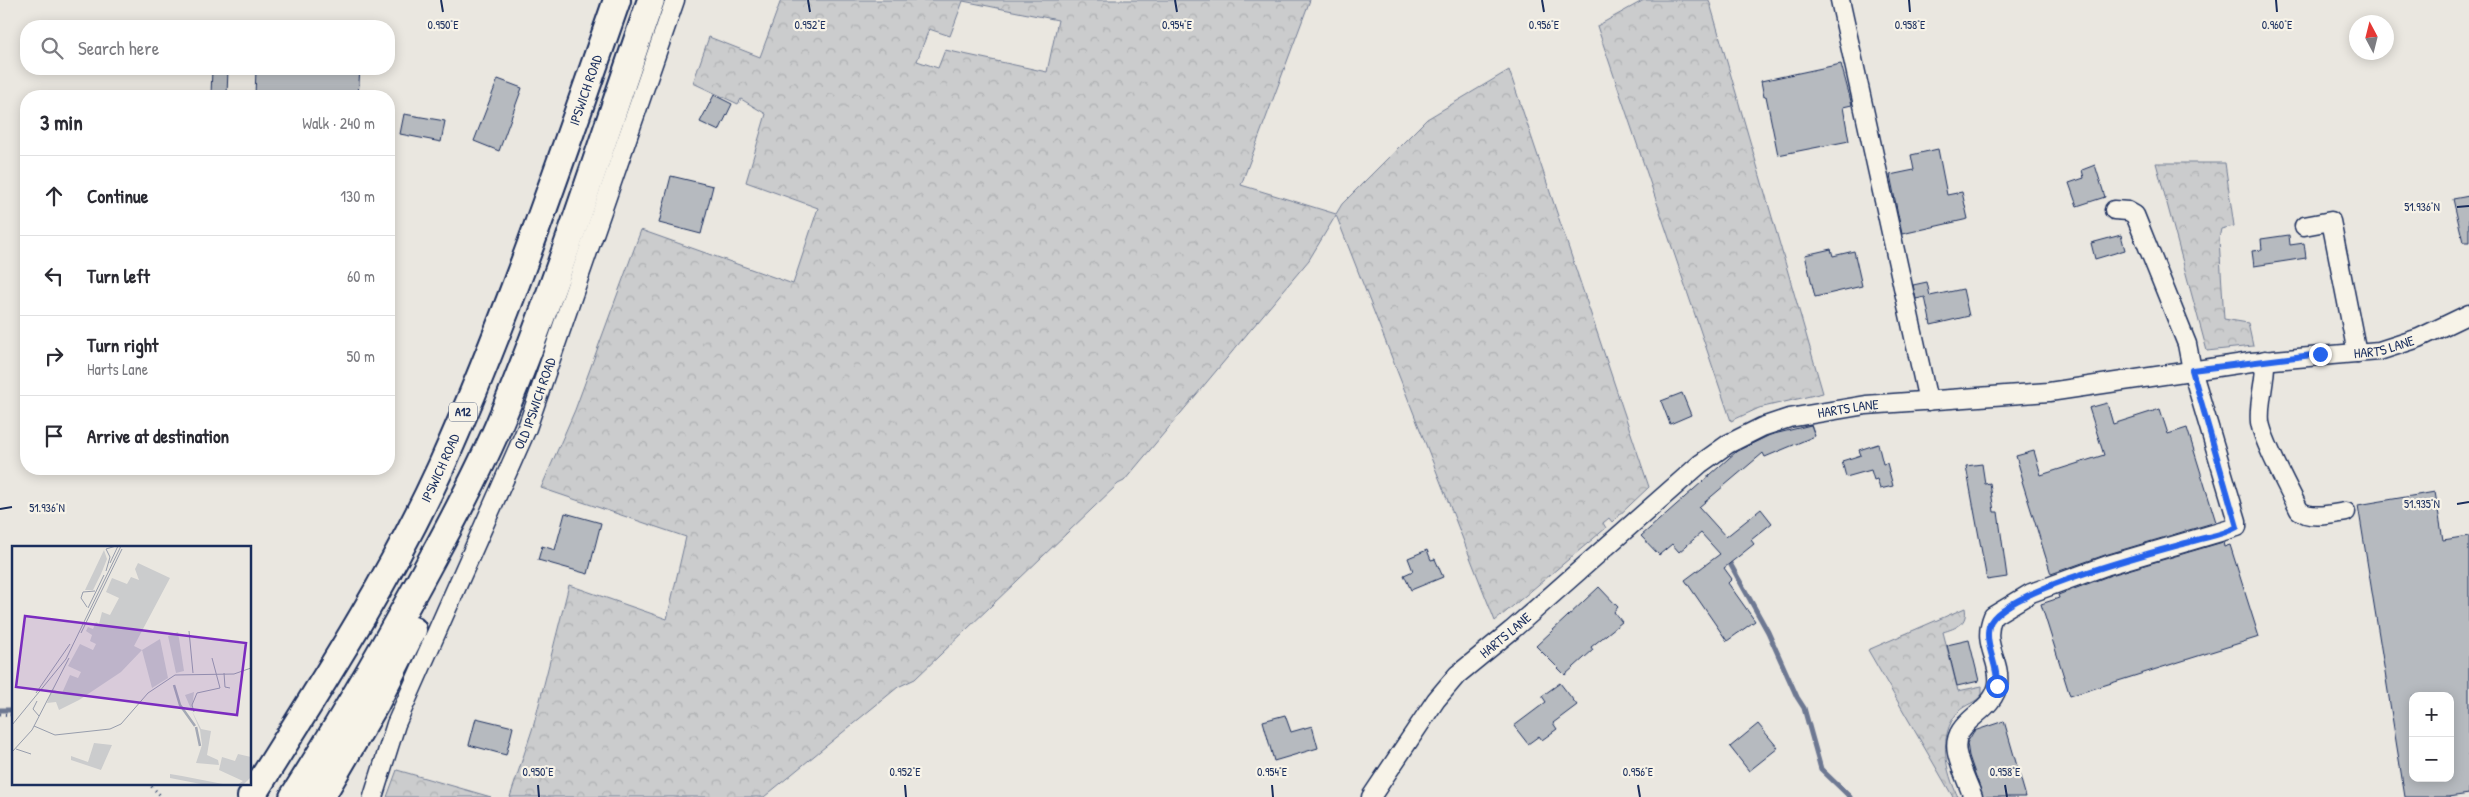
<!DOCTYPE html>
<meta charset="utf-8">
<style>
body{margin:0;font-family:"Patrick Hand",sans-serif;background:#f7f7f7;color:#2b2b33}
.controls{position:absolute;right:15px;bottom:15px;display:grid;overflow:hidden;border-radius:10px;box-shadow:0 2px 12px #0003}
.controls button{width:45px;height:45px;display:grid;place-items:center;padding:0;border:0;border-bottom:1px solid #e1e1e2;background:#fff;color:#2b2b33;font:25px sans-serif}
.compass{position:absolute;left:2349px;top:15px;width:45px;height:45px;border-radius:50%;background:#fff;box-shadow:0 2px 12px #0003;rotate:353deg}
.stop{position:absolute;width:15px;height:15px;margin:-11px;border:4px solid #2563eb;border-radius:50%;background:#fff}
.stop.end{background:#2563eb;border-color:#fff;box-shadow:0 1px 5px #0008}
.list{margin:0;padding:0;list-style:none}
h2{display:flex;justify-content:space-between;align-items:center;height:65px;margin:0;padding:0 20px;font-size:21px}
h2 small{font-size:16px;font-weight:400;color:#7c7c81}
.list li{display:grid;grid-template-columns:32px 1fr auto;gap:15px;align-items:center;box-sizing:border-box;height:80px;padding:0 20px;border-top:1px solid #e1e1e2}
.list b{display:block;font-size:19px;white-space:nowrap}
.list p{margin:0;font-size:16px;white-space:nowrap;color:#7c7c81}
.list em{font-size:16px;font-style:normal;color:#7c7c81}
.icon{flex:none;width:28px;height:28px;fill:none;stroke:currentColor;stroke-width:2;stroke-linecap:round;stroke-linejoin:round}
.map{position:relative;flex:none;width:2469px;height:797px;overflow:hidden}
.search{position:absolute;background:#fff;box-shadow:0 2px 12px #0003;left:20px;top:20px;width:375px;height:55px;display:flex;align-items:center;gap:12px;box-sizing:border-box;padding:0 18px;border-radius:20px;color:#7c7c81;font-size:19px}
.panel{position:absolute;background:#fff;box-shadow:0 2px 12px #0003;left:20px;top:90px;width:375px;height:385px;border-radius:20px}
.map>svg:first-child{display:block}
.forest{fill:url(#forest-crowns);stroke:#737e96;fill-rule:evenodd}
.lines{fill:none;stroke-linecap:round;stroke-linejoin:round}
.stream{stroke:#6d7892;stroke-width:5}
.building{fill:#b6babf;stroke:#1b2f5e;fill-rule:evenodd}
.minor-casing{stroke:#1b2f5e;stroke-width:21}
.highway-casing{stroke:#1b2f5e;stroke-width:30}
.path{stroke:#1b2f5e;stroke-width:3;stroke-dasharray:1 4;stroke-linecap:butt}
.minor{stroke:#f7f3e8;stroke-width:18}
.highway{stroke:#f7f3e8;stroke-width:26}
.route{stroke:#2563eb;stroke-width:6}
.ticks{fill:none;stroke:#1b2f5e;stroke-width:2}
.labels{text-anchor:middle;stroke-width:4.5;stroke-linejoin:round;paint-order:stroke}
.shield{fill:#f7f3e8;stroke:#5d6a87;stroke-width:1}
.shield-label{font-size:12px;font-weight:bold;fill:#1b2f5e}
.street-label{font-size:14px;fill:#1b2f5e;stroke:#f7f3e8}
.inset-river{fill:none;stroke:#a3a8b4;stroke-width:2.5}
.inset-road{fill:none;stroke:#979dac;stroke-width:1}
.view{fill:#7b2cbf;fill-opacity:0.15;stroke:#7b2cbf;stroke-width:2.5}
.inset-edge{fill:none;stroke:#1b2f5e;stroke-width:2.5}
.ticks-label{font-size:12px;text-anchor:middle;fill:#1b2f5e;stroke:#f7f3e8;stroke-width:4.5;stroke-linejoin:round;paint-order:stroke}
</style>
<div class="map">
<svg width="2469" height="797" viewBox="0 0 2469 797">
<defs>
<pattern id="forest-crowns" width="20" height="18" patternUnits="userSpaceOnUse" patternTransform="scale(1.25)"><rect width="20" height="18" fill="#cbcccd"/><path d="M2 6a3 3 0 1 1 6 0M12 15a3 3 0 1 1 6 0" fill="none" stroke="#aeb0b2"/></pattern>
</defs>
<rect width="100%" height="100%" fill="#eae7e0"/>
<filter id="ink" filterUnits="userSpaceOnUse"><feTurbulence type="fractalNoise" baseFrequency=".02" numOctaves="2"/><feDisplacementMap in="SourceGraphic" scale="10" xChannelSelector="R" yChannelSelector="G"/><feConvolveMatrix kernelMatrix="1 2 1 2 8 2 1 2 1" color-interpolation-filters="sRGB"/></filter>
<g filter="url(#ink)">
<!-- forest -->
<g class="forest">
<path d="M781 0H1310L1241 185 1336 214 1342 204 1427 119 1509 70 1649 487 1612 522 1609 518 1603 523 1606 528 1495 621 1336 215 1309 260 1124 481 1118 484 915 679 898 687 764 797H510L534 724 569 585 667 619 686 537 541 488 575 410 641 230 793 284 818 208 746 182 766 114 741 99 738 104 693 83 709 37 760 57ZM963 1 1058 20 1047 72 945 50 938 68 917 61 929 29 950 36Z"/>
<path d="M1644 0H1709L1823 393 1759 408 1731 421 1597 26Z"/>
<path d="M2156 163H2225L2234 226 2221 229 2219 239 2224 319 2248 323 2253 346 2207 351Z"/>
<path d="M1965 608C1968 624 1956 628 1943 632L1958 691 1982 686V694C1977 703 1965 704 1958 712 1937 736 1946 772 1958 797H1953L1868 650Z"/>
<path d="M397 770 491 797H387Z"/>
</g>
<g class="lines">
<!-- stream -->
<g class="stream">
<path d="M1727 558 1768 632 1797 697 1804 708 1821 769 1850 797"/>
<path d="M0 710H14"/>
</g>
</g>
<!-- building -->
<g class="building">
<path d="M1841 64 1852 105 1843 107 1849 141 1778 155 1766 96 1764 97 1761 81Z"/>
<path d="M212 69H228L227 95H211Z"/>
<path d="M256 69H360L358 96H255Z"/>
<path d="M498 79 522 88 499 151 474 141Z"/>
<path d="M714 95 732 104 719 131 700 122Z"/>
<path d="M404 114 445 121 441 142 400 134Z"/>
<path d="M1938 149 1947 195 1962 192 1968 219 1902 234 1890 175 1914 170 1911 155Z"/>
<path d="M2095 165 2105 197 2077 206 2069 183 2084 178 2082 170Z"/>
<path d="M671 176 713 186 701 234 659 223Z"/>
<path d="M2469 196V242H2463L2453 199Z"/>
<path d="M2121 235 2125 250 2095 259 2091 243Z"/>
<path d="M2289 235 2290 245 2304 243 2306 258 2254 266 2252 251 2262 250 2261 239Z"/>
<path d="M1831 249 1833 256 1854 251 1862 286 1815 297 1805 255Z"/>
<path d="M1927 282 1930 296 1963 289 1969 316 1931 325 1925 297 1916 299 1913 285Z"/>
<path d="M1682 393 1691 415 1670 424 1661 401Z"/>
<path d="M2107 403 2113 424 2160 409 2168 434 2187 428 2216 522 2105 555 2051 574 2022 481 2023 480 2016 456 2034 451 2041 475 2104 455 2089 408Z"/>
<path d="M1811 425 1815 436 1765 457 1763 453 1699 507 1726 537 1761 509 1772 523 1751 540 1754 544 1724 568 1732 579 1728 583 1755 621 1727 641 1685 580 1720 554 1701 533 1679 552 1672 544 1659 555 1641 536 1737 451 1770 435Z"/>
<path d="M1878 444 1883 464 1887 463 1893 486 1880 489 1877 479 1874 480 1871 470 1846 477 1842 461 1861 455 1859 450Z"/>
<path d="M1982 464 1985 484 1990 483 1994 512H1998L2007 577 1987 580 1966 466Z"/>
<path d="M2435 492 2443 540 2469 536V794L2449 797H2405L2358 505ZM2413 696H2450V778H2413Z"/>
<path d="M565 513 601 523 588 574 538 560 542 546 555 550Z"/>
<path d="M2223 542 2224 547 2230 545 2259 637 2070 696 2041 604 2059 598 2058 595 2111 575Z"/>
<path d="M1427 550 1431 560 1435 559 1443 577 1411 590 1404 575 1413 571 1408 558Z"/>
<path d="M1599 587 1618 607 1614 612 1622 622 1591 647 1593 650 1565 675 1536 646Z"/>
<path d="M1969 640 1979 681 1957 686 1947 645Z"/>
<path d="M1560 683 1577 705 1553 723 1557 729 1542 740 1539 736 1528 744 1514 726 1546 702 1542 696Z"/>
<path d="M1285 715 1291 732 1312 726 1318 748 1274 761 1263 721Z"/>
<path d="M476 718 513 727 506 755 469 745Z"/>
<path d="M2004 721 2026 797H1983L1969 756 1967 743 1974 731Z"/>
<path d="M1758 724 1778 748 1749 771 1730 747Z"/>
</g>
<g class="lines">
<defs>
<g id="minor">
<path d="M1840 0 1928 401"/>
<path d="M2304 226 2331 221 2357 353"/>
<path d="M2265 360C2266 381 2258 402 2260 422 2263 442 2289 489 2299 510 2310 520 2332 514 2346 512"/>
<path id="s1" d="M373 797 396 724 527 428 675 0"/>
<path id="s2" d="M1371 797 1436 700 1457 675 1512 630 1700 464 1728 444 1762 427 1789 418 1866 405 2049 392 2251 362 2379 351 2419 338 2469 314"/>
<path d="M1973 797C1968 783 1960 768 1957 753 1950 719 1993 715 1998 684 2001 659 1981 645 1993 616L2031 593 2108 565 2237 527V521L2192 370 2187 344 2135 215 2128 211 2114 210"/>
</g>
<g id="highway">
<path id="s3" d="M251 797C318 690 388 583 441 467 509 316 562 157 617 0"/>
<path d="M293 797C343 719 389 639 433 557 458 511 483 464 503 415 559 280 603 138 651 0"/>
<path d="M321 797 375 705 413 630"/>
</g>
</defs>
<!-- minor casing -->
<use href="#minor" class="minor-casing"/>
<!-- highway casing -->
<use href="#highway" class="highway-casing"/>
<!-- path -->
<g class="path">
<path d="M0 714 14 715"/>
<path d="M148 783 162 797"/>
</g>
<!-- minor -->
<use href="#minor" class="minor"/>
<!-- highway -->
<use href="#highway" class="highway"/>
</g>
</g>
<g class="lines" filter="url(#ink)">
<!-- route -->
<path class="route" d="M1997 686C1999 666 1984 646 1989 626 1997 592 2154 552 2190 542 2205 537 2224 535 2237 527L2192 370 2320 354"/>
</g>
<!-- ticks -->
<path class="ticks" d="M441 0 443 12M808 0 810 12M1175 0 1177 12M1542 0 1544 12M1909 0 1910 12M2276 0 2277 12M2457 207 2469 206M2457 504 2469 502M0 509 12 507M538 785 539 797M905 785 906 797M1272 785 1273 797M1638 785 1640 797M2005 785 2007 797"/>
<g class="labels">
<!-- shield labels -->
<rect class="shield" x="449" y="402.5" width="28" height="19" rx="4"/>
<g class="shield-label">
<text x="463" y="416">A12</text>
</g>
<!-- street labels -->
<g class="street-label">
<text dy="5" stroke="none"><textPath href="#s3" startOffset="785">IPSWICH ROAD</textPath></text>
<text dy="5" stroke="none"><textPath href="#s2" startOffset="1172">HARTS LANE</textPath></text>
<text dy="5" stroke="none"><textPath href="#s1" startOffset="426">OLD IPSWICH ROAD</textPath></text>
<text dy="5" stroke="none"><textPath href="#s2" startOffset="632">HARTS LANE</textPath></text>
<text dy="5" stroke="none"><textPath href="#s3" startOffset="380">IPSWICH ROAD</textPath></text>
<text dy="5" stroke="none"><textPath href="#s2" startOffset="212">HARTS LANE</textPath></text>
</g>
</g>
<!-- overview -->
<g transform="translate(12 546)">
<rect width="239" height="239" fill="#eae7e0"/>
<path d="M92 4 95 13 89 28 81 44H73ZM126 17 158 32 122 100 130 104 148 93 156 132 140 142 130 104 109 126 67 154 47 164 44 156 35 157 40 143 50 147 58 129 66 132 69 126 56 120 68 98 81 104 84 98 78 95 80 89 74 85 76 81 81 83 84 76 87 78 90 66 98 69 107 52 94 46 100 32 115 38 119 31 127 34 123 23ZM166 86 172 125 164 127 156 90ZM182 146 180 165 189 183 199 185 195 209 206 214 207 219 184 217 190 199 188 184 173 149ZM82 197 100 199 89 224 59 214V210L76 216ZM226 208 239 211V231L231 239H225L231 235 207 224 210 211 223 215ZM158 228 170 230 216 239H194L158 232Z" fill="#cbcccd"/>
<path class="inset-river" d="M162 139 168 159 183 180M184 181 188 200"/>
<path class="inset-road" d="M98 17 106 0M94 25 98 11 94 3 104 0M75 61 69 52 71 46 83 45M76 62 92 29M177 85 181 127M69 87 110 3M212 127 213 141 218 142M24 147 58 98M25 155 21 163 27 170M182 166 180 159 185 147 208 142 200 112M0 179 54 113 109 0M22 180 43 189 98 183 109 178 136 147 163 129 222 128 239 122M4 203 19 208M0 206 20 184 57 112"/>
<path class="view" d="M13 70 234 97 225 169 4 141Z"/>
<rect width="239" height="239" class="inset-edge"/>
</g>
<g class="ticks-label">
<text x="443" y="29">0.950°E</text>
<text x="810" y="29">0.952°E</text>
<text x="1177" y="29">0.954°E</text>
<text x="1544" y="29">0.956°E</text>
<text x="1910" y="29">0.958°E</text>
<text x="2277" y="29">0.960°E</text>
<text x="2422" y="211">51.936°N</text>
<text x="2422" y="508">51.935°N</text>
<text x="47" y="512">51.936°N</text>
<text x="538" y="776">0.950°E</text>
<text x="905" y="776">0.952°E</text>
<text x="1272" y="776">0.954°E</text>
<text x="1638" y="776">0.956°E</text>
<text x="2005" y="776">0.958°E</text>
</g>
</svg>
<div class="controls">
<button>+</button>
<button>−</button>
</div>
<svg class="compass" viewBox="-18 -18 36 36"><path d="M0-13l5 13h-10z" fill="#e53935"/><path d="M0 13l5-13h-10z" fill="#7c7c81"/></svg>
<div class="stop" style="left:1997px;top:686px"></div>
<div class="stop end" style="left:2320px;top:354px"></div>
<div class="search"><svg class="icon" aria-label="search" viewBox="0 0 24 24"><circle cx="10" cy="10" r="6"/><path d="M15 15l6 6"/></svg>Search here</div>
<section class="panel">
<h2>3 min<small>Walk · 240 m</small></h2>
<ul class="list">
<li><svg class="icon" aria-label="ahead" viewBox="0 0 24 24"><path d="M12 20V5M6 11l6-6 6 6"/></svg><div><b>Continue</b></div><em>130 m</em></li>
<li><svg class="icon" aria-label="left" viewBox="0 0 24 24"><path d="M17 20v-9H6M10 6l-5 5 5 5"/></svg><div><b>Turn left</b></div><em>60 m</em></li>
<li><svg class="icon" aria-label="right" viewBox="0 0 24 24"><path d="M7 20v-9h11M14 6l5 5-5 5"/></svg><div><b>Turn right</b><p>Harts Lane</p></div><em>50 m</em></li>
<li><svg class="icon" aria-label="arrive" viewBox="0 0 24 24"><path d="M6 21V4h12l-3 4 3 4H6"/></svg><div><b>Arrive at destination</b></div></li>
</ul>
</section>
</div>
